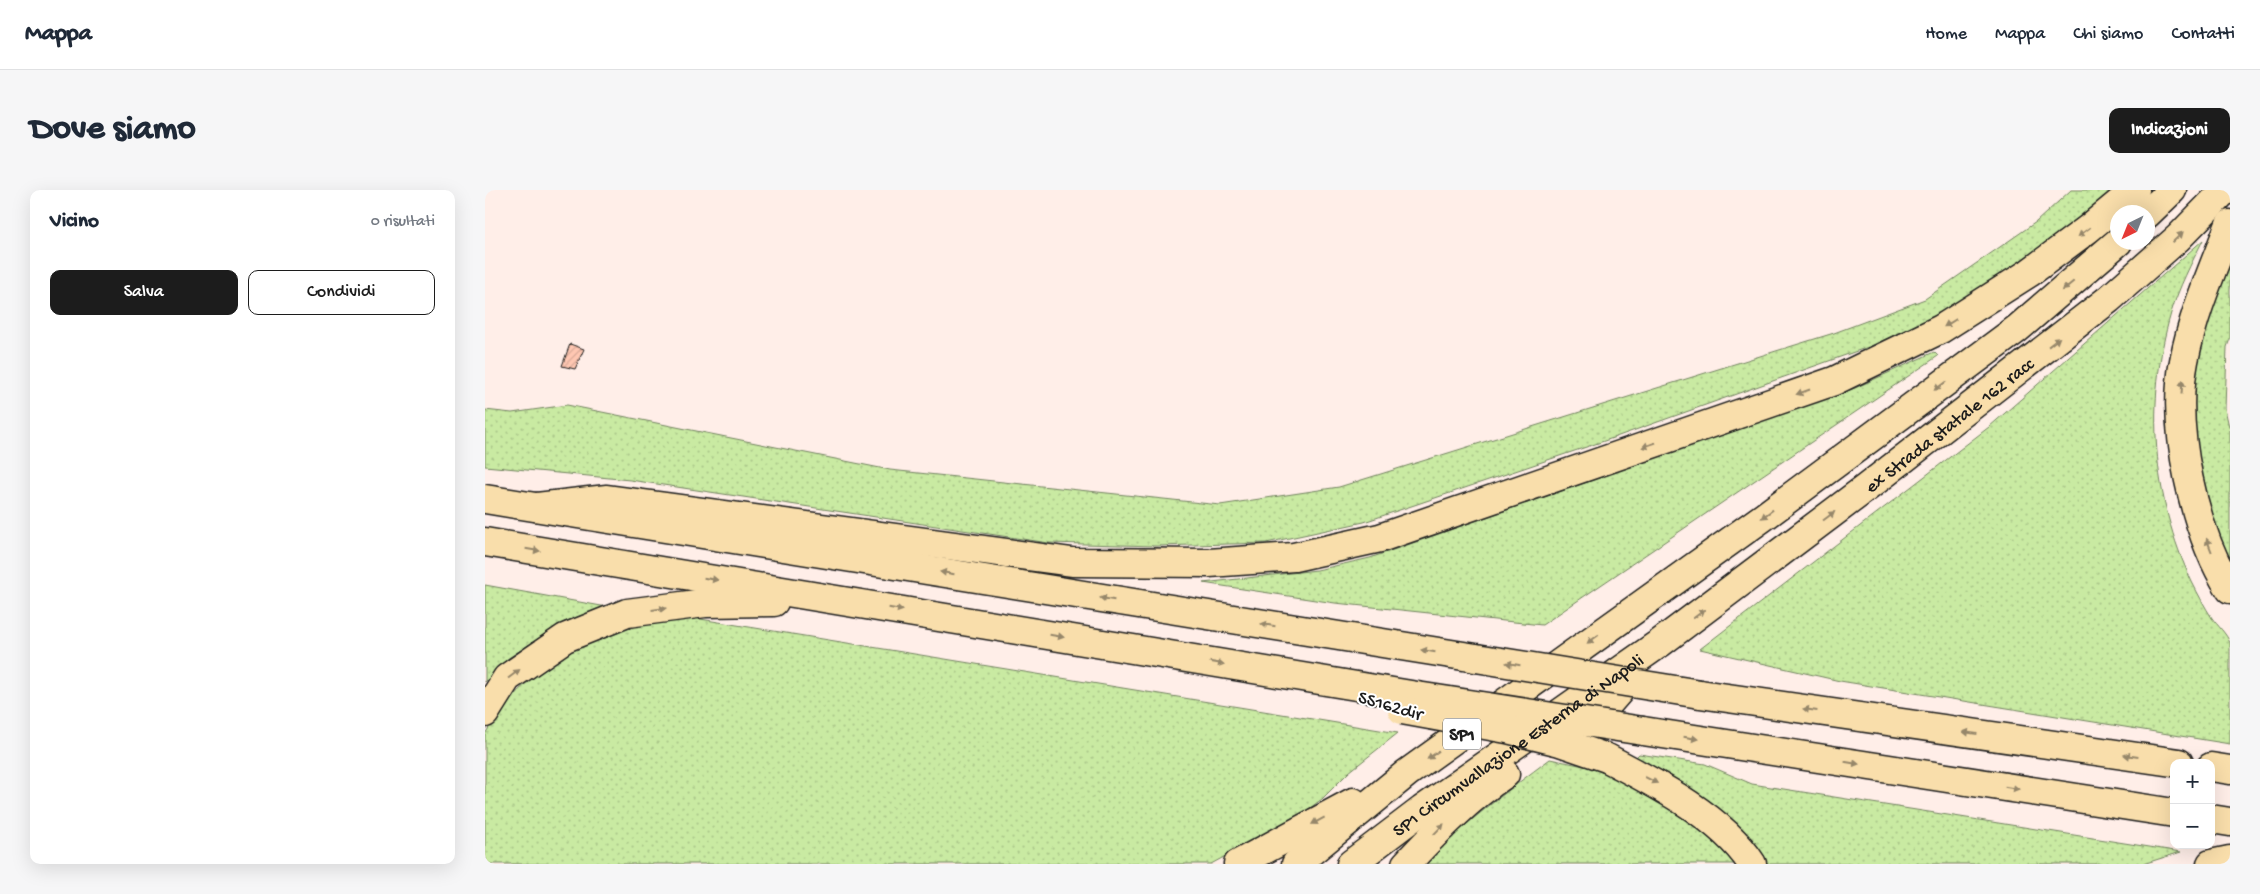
<!DOCTYPE html>
<html lang="it">
<meta charset="utf-8">
<style>
body{margin:0;font-family:"Gochi Hand",sans-serif;background:#f6f6f7;color:#1f2937}
.controls{position:absolute;right:15px;bottom:15px;display:grid;overflow:hidden;border-radius:10px;box-shadow:0 5px 20px #0002}
.controls button{width:45px;height:45px;display:grid;place-items:center;padding:0;border:0;border-bottom:1px solid #e0e1e3;background:#fff;color:#1f2937;font:25px sans-serif}
.compass{position:absolute;left:1625px;top:15px;width:45px;height:45px;border-radius:50%;background:#fff;box-shadow:0 5px 20px #0002;rotate:223deg}
.list{margin:0;padding:0;list-style:none}
h2{display:flex;justify-content:space-between;align-items:center;height:65px;margin:0;padding:0 20px;font-size:21px}
h2 small{font-size:16px;font-weight:400;color:#747a83}
.actions{display:flex;gap:10px;padding:15px 20px}
.actions a{flex:1;padding:11px 0;border:1px solid #1c1c1c;border-radius:10px;text-align:center;font-size:18px;color:#1c1c1c}
.actions .main{background:#1c1c1c;color:#fff}
.map{position:relative;flex:none;width:1745px;height:674px;overflow:hidden;border-radius:10px}
header{display:flex;align-items:center;gap:30px;box-sizing:border-box;height:70px;padding:0 25px;background:#fff;border-bottom:1px solid #e0e1e3}
header strong{font-size:24px}
nav{display:flex;gap:28px;margin-inline-start:auto;font-size:18px}
.intro{display:flex;align-items:center;justify-content:space-between;box-sizing:border-box;height:120px;padding:0 30px}
h1{margin:0;font-size:35px}
.button{padding:12px 22px;border-radius:10px;background:#1c1c1c;color:#fff;font-size:18px;font-weight:700}
main{display:flex;gap:30px;padding:0 30px}
aside{flex:1;background:#fff;border-radius:10px;box-shadow:0 5px 20px #0002}
.map>svg:first-child{display:block}
.grass{fill:url(#grass-dots);stroke:#72835f}
.building{fill:url(#building-hatch);stroke:#1c1c1c}
.lines{fill:none;stroke-linecap:round;stroke-linejoin:round}
.highway-casing{stroke:#1c1c1c;stroke-width:31}
.highway{stroke:#f9deab;stroke-width:28}
.highway-bridge-casing{stroke:#1c1c1c;stroke-width:31;stroke-linecap:butt}
.highway-bridge{stroke:#f9deab;stroke-width:28}
.oneway{fill:#96876b}
.labels{text-anchor:middle;stroke-width:4;stroke-linejoin:round;paint-order:stroke}
.shield{fill:#fff;stroke:#606060;stroke-width:1}
.shield-label{font-size:18px;font-weight:bold;fill:#1c1c1c}
.street-label{font-size:19px;fill:#1c1c1c;stroke:#fff}
</style>
<header>
<strong>Mappa</strong>
<nav><a>Home</a><a>Mappa</a><a>Chi siamo</a><a>Contatti</a></nav>
</header>
<div class="intro"><h1>Dove siamo</h1><a class="button">Indicazioni</a></div>
<main>
<aside>
<h2>Vicino<small>0 risultati</small></h2>
<ul class="list">
</ul>
<div class="actions"><a class="main">Salva</a><a>Condividi</a></div>
</aside>
<div class="map">
<svg width="1745" height="674" viewBox="0 0 1745 674">
<defs>
<pattern id="grass-dots" width="8" height="8" patternUnits="userSpaceOnUse" patternTransform="scale(1.25)"><rect width="8" height="8" fill="#c9eaa2"/><path d="M2 2h.1M6 6h.1" fill="none" stroke="#acc88b" stroke-width="1.8" stroke-linecap="round"/></pattern>
<pattern id="building-hatch" width="6" height="6" patternUnits="userSpaceOnUse" patternTransform="scale(1.25)"><rect width="6" height="6" fill="#ffc7b2"/><path d="M-1 1l2-2M0 6l6-6M5 7l2-2" fill="none" stroke="#daaa98"/></pattern>
</defs>
<rect width="100%" height="100%" fill="#ffeee8"/>
<filter id="ink" filterUnits="userSpaceOnUse"><feTurbulence type="fractalNoise" baseFrequency=".02" numOctaves="2"/><feDisplacementMap in="SourceGraphic" scale="10" xChannelSelector="R" yChannelSelector="G"/><feConvolveMatrix kernelMatrix="1 2 1 2 8 2 1 2 1" color-interpolation-filters="sRGB"/></filter>
<g filter="url(#ink)">
<!-- grass -->
<g class="grass">
<path d="M1586 0H1632L1554 64 1451 126 1386 156 1125 249 879 332 781 353 671 356 564 353 145 290 0 276V220L27 223 82 215 405 280 735 315 854 297 1349 143 1440 109 1551 32Z"/>
<path d="M1718 50C1706 74 1694 97 1686 123 1660 211 1667 308 1707 392 1713 404 1720 417 1727 428 1732 435 1742 444 1745 453 1745 459 1745 471 1745 479 1745 504 1745 529 1745 554L1355 491 1215 459 1504 237Z"/>
<path d="M1745 67V149L1742 157 1740 219 1745 241V385L1736 367 1706 251 1708 179 1720 131Z"/>
<path d="M1449 162 1453 166 1057 435 850 413 718 393 832 380 885 368 1370 198Z"/>
<path d="M0 395 122 417 79 432 22 469 0 492Z"/>
<path d="M182 428H209L913 543 864 582 837 609 813 627 726 674H0V544C45 472 102 446 182 428Z"/>
<path d="M1154 564 1220 574 1267 594 1696 662 1658 674H1283L1255 638 1204 597 1150 568Z"/>
<path d="M1065 569 1109 578 1154 598 1223 643 1253 674H939C978 634 1021 602 1065 569Z"/>
</g>
<!-- building -->
<path class="building" d="M85 154 99 159 90 179 77 176Z"/>
<g class="lines">
<defs>
<g id="highway">
<path d="M1662 24 1687 0"/>
<path d="M1745 34C1728 79 1708 123 1699 171 1686 238 1709 342 1745 399"/>
<path d="M0 309 991 468"/>
<path d="M52 317 122 309 587 372 724 373 809 367 895 348 1349 191 1456 139 1544 83 1603 39 1650 0"/>
<path d="M0 352 932 506"/>
<path d="M1215 504 1694 573"/>
<path d="M0 523 22 488 80 448 142 423 220 413 289 412"/>
<path d="M1083 541 1122 515 1148 485"/>
<path d="M1158 541 1689 623"/>
<path d="M1122 568C1170 593 1237 627 1267 674"/>
<path d="M1726 577 1745 580"/>
<path d="M1726 629 1745 632"/>
<path d="M753 674 868 612"/>
<path d="M811 674 922 583 1280 326 1532 139 1633 52"/>
<path id="s1" d="M866 674 937 620 1175 453 1381 298 1624 109 1693 48 1740 0"/>
<path d="M921 674C952 641 983 609 1020 584"/>
<path d="M1726 674 1745 670"/>
</g>
</defs>
<!-- highway casing -->
<use href="#highway" class="highway-casing"/>
<!-- highway -->
<use href="#highway" class="highway"/>
<defs>
<g id="highway-bridge">
<path d="M991 468 1215 504"/>
<path d="M932 506 1158 541"/>
<path d="M917 520 1022 539 1075 552 1122 568"/>
</g>
</defs>
<!-- highway-bridge casing -->
<use href="#highway-bridge" class="highway-bridge-casing"/>
<!-- highway-bridge -->
<use href="#highway-bridge" class="highway-bridge"/>
</g>
<!-- one-way arrows -->
<defs><path id="oneway-solid" d="M-6-.8H1V-3.2L6.5 0L1 3.2V.8H-6Z" transform="scale(1.25)"/></defs>
<g class="oneway">
<use href="#oneway-solid" transform="translate(1599 42) rotate(143)"/>
<use href="#oneway-solid" transform="translate(1693 47) rotate(-44)"/>
<use href="#oneway-solid" transform="translate(1583 96) rotate(140)"/>
<use href="#oneway-solid" transform="translate(1465 133) rotate(148)"/>
<use href="#oneway-solid" transform="translate(1569 152) rotate(-38)"/>
<use href="#oneway-solid" transform="translate(1455 196) rotate(144)"/>
<use href="#oneway-solid" transform="translate(1697 197) rotate(-86)"/>
<use href="#oneway-solid" transform="translate(1318 202) rotate(161)"/>
<use href="#oneway-solid" transform="translate(1164 255) rotate(161)"/>
<use href="#oneway-solid" transform="translate(1282 324) rotate(144)"/>
<use href="#oneway-solid" transform="translate(1344 326) rotate(-37)"/>
<use href="#oneway-solid" transform="translate(1724 355) rotate(-111)"/>
<use href="#oneway-solid" transform="translate(48 360) rotate(9)"/>
<use href="#oneway-solid" transform="translate(462 383) rotate(-171)"/>
<use href="#oneway-solid" transform="translate(226 389) rotate(9)"/>
<use href="#oneway-solid" transform="translate(622 409) rotate(-171)"/>
<use href="#oneway-solid" transform="translate(174 419) rotate(-7)"/>
<use href="#oneway-solid" transform="translate(411 419) rotate(10)"/>
<use href="#oneway-solid" transform="translate(1214 424) rotate(-37)"/>
<use href="#oneway-solid" transform="translate(783 435) rotate(-171)"/>
<use href="#oneway-solid" transform="translate(572 446) rotate(10)"/>
<use href="#oneway-solid" transform="translate(1108 449) rotate(144)"/>
<use href="#oneway-solid" transform="translate(943 461) rotate(-171)"/>
<use href="#oneway-solid" transform="translate(732 473) rotate(10)"/>
<use href="#oneway-solid" transform="translate(1028 474) rotate(-171)"/>
<use href="#oneway-solid" transform="translate(29 484) rotate(-37)"/>
<use href="#oneway-solid" transform="translate(1325 520) rotate(-172)"/>
<use href="#oneway-solid" transform="translate(1485 543) rotate(-172)"/>
<use href="#oneway-solid" transform="translate(1206 548) rotate(9)"/>
<use href="#oneway-solid" transform="translate(948 565) rotate(144)"/>
<use href="#oneway-solid" transform="translate(1646 566) rotate(-172)"/>
<use href="#oneway-solid" transform="translate(1367 573) rotate(9)"/>
<use href="#oneway-solid" transform="translate(1166 590) rotate(27)"/>
<use href="#oneway-solid" transform="translate(1527 598) rotate(9)"/>
<use href="#oneway-solid" transform="translate(833 631) rotate(152)"/>
<use href="#oneway-solid" transform="translate(954 639) rotate(-46)"/>
</g>
</g>
<g class="labels">
<!-- shield labels -->
<rect class="shield" x="958" y="528.5" width="38" height="31" rx="4"/>
<g class="shield-label">
<text x="977" y="550">SP1</text>
</g>
<!-- street labels -->
<g class="street-label">
<text dy="7" stroke="none"><textPath href="#s1" startOffset="742">ex Strada statale 162 racc</textPath></text>
<text transform="translate(906 514) rotate(16)" y="7">SS162dir</text>
<text dy="7" stroke="none"><textPath href="#s1" startOffset="205">SP1 Circumvallazione Esterna di Napoli</textPath></text>
</g>
</g>
</svg>
<div class="controls">
<button>+</button>
<button>−</button>
</div>
<svg class="compass" viewBox="-18 -18 36 36"><path d="M0-13l5 13h-10z" fill="#e53935"/><path d="M0 13l5-13h-10z" fill="#747a83"/></svg>
</div>
</main>
